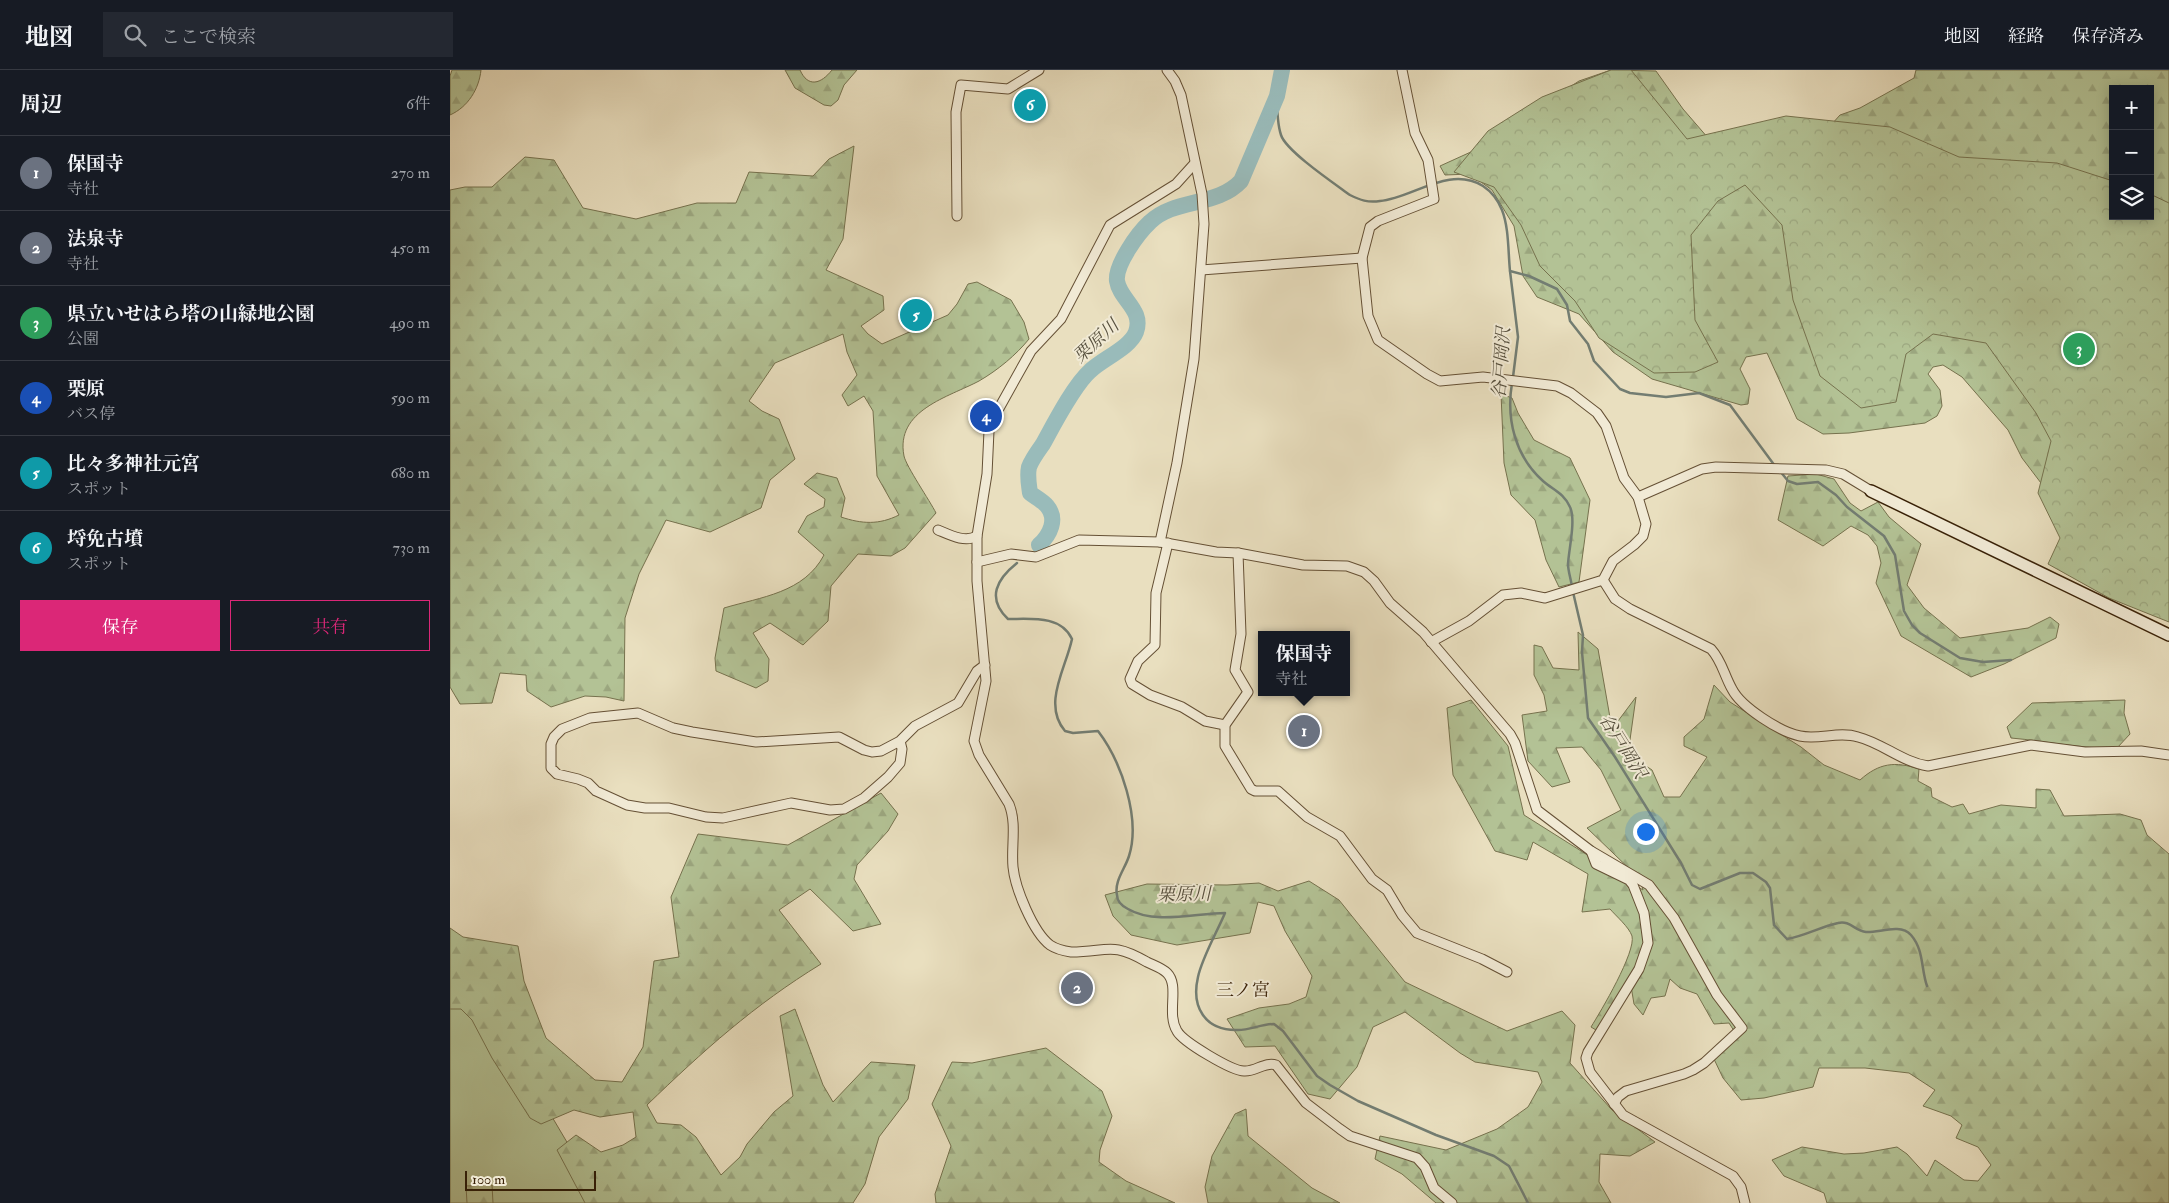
<!DOCTYPE html>
<html lang="ja">
<meta charset="utf-8">
<style>
body{margin:0;font-family:"IM FELL Double Pica","Noto Serif JP",serif;background:#242831;color:#f1f3f6}
.controls{position:absolute;right:15px;top:15px;display:grid;overflow:hidden;border-radius:0px;box-shadow:0 2px 12px #0003}
.controls button{width:45px;height:45px;display:grid;place-items:center;padding:0;border:0;border-bottom:1px solid #363941;background:#171b24;color:#f1f3f6;font:25px sans-serif}
.scale{position:absolute;left:15px;bottom:12px;width:131px;box-sizing:border-box;padding-left:5px;border:2px solid #392107;border-top:0;font-size:14px;line-height:18px;white-space:nowrap;color:#392107;-webkit-text-stroke:4px #f1ead5;paint-order:stroke}
.you{position:absolute;left:1195px;top:761px;width:18px;height:18px;margin:-12px;border:4px solid #fff;border-radius:50%;background:#1a73e8;box-shadow:0 0 0 8px #1a73e833}
.badge{display:grid;place-items:center;width:32px;height:32px;border-radius:50%;background:#db2777;color:#fff;font-size:16px;font-weight:700}
.pin{position:absolute;translate:-50% -50%;border:2px solid #fff;box-shadow:0 1px 5px #0006}
.popup{position:absolute;left:808px;top:561px;width:92px;height:65px;box-sizing:border-box;display:grid;place-content:center;border-radius:0px;background:#171b24;filter:drop-shadow(0 1px 4px #0005);font-size:16px;white-space:nowrap;color:#9ea1a6}
.popup b{font-size:19px;color:#f1f3f6}
.popup::after{content:'';position:absolute;left:50%;top:100%;margin-left:-10px;border:10px solid transparent;border-top-color:#171b24}
.list{margin:0;padding:0;list-style:none}
h2{display:flex;justify-content:space-between;align-items:center;height:65px;margin:0;padding:0 20px;font-size:21px}
h2 small{font-size:16px;font-weight:400;color:#9ea1a6}
.list li{display:grid;grid-template-columns:32px 1fr auto;gap:15px;align-items:center;box-sizing:border-box;height:75px;padding:0 20px;border-top:1px solid #363941}
.list b{display:block;font-size:19px;white-space:nowrap}
.list p{margin:0;font-size:16px;white-space:nowrap;color:#9ea1a6}
.list em{font-size:16px;font-style:normal;color:#9ea1a6}
.actions{display:flex;gap:10px;padding:15px 20px}
.actions a{flex:1;padding:11px 0;border:1px solid #db2777;border-radius:0px;text-align:center;font-size:18px;color:#db2777}
.actions .main{background:#db2777;color:#fff}
.icon{flex:none;width:28px;height:28px;fill:none;stroke:currentColor;stroke-width:2;stroke-linecap:round;stroke-linejoin:round}
.map{position:relative;flex:none;width:1719px;height:1133px;overflow:hidden}
header{display:flex;align-items:center;gap:30px;box-sizing:border-box;height:70px;padding:0 25px;background:#171b24;border-bottom:1px solid #363941}
header strong{font-size:24px}
nav{display:flex;gap:28px;margin-inline-start:auto;font-size:18px}
.search{width:350px;height:45px;background:#242831;display:flex;align-items:center;gap:12px;box-sizing:border-box;padding:0 18px;border-radius:0px;color:#9ea1a6;font-size:19px}
main{display:flex}
aside{flex:1;background:#171b24}
.map>svg:first-child{display:block}
.grass{fill:#b3c295;stroke:#76724e}
.forest{fill:url(#forest-firs);stroke:#76724e;fill-rule:evenodd}
.park{fill:url(#park-crowns);stroke:#76724e}
.lines{fill:none;stroke-linecap:round;stroke-linejoin:round}
.stream{stroke:#737d72;stroke-width:2.5}
.river{stroke:#99bbba;stroke-width:16}
.street-casing{stroke:#655035;stroke-width:11}
.secondary-casing{stroke:#392107;stroke-width:14}
.street{stroke:#f1ead5;stroke-width:9}
.secondary{stroke:#f1ead5;stroke-width:11}
.labels{text-anchor:middle;stroke-width:4;stroke-linejoin:round;paint-order:stroke}
.water-label{font-size:18px;font-style:italic;fill:#564f3d;stroke:#f1ead5}
.neighbourhood-label{font-size:18px;fill:#392107;stroke:#f1ead5}
</style>
<header>
<strong>地図</strong>
<div class="search"><svg class="icon" aria-label="search" viewBox="0 0 24 24"><circle cx="10" cy="10" r="6"/><path d="M15 15l6 6"/></svg>ここで検索</div>
<nav><a>地図</a><a>経路</a><a>保存済み</a></nav>
</header>
<main>
<aside>
<h2>周辺<small>6件</small></h2>
<ul class="list">
<li><span class="badge" style="background:#6b7280">1</span><div><b>保国寺</b><p>寺社</p></div><em>270 m</em></li>
<li><span class="badge" style="background:#6b7280">2</span><div><b>法泉寺</b><p>寺社</p></div><em>450 m</em></li>
<li><span class="badge" style="background:#2e9e5b">3</span><div><b>県立いせはら塔の山緑地公園</b><p>公園</p></div><em>490 m</em></li>
<li><span class="badge" style="background:#1a4fb4">4</span><div><b>栗原</b><p>バス停</p></div><em>590 m</em></li>
<li><span class="badge" style="background:#0f9aa8">5</span><div><b>比々多神社元宮</b><p>スポット</p></div><em>680 m</em></li>
<li><span class="badge" style="background:#0f9aa8">6</span><div><b>埒免古墳</b><p>スポット</p></div><em>730 m</em></li>
</ul>
<div class="actions"><a class="main">保存</a><a>共有</a></div>
</aside>
<div class="map">
<svg width="1719" height="1133" viewBox="0 0 1719 1133">
<defs>
<pattern id="forest-firs" width="22" height="20" patternUnits="userSpaceOnUse" patternTransform="scale(1.25)"><rect width="22" height="20" fill="#b3c295"/><path d="M5 1l3.5 6h-7zM16 11l3.5 6h-7z" fill="#9ba67f"/></pattern>
<pattern id="park-crowns" width="20" height="18" patternUnits="userSpaceOnUse" patternTransform="scale(1.25)"><rect width="20" height="18" fill="#b3c295"/><path d="M2 6a3 3 0 1 1 6 0M12 15a3 3 0 1 1 6 0" fill="none" stroke="#9ba67f"/></pattern>
</defs>
<rect width="100%" height="100%" fill="#e9dfbf"/>
<filter id="stains"><feTurbulence type="fractalNoise" baseFrequency=".004" numOctaves="4"/><feColorMatrix values="0 0 0 0 .2 0 0 0 0 .09 0 0 0 0 .02 0 0 0 .5 -.17"/></filter>
<radialGradient id="worn" r=".72"><stop offset=".6" stop-color="#630" stop-opacity="0"/><stop offset="1" stop-color="#630" stop-opacity=".3"/></radialGradient>
<!-- grass -->
<path class="grass" d="M0 928 16 931 79 1008 153 1133H0Z"/>
<!-- forest -->
<g class="forest">
<path d="M2 0H31C29 19 18 37 0 45V6Z"/>
<path d="M335 0H350C358 18 371 14 382 0H407L394 15 388 30 381 36 374 35 345 18Z"/>
<path d="M1161 0 1206 1 1233 39 1284 98 1381 55 1390 45 1410 38 1464 8 1466 0H1719V408L1594 417 1572 388 1558 360 1512 307 1493 295 1483 297 1478 304 1490 320 1492 336 1487 346 1475 353 1399 363 1373 364 1347 349 1317 283 1296 287 1290 299 1300 319 1298 334 1291 335 1202 309 1163 282 1129 244 1087 227 1073 206 1064 156 1042 120 1020 104 995 105 990 96 1023 81 1129 11ZM1663 19H1700V146H1663Z"/>
<path d="M404 76 393 169 376 200 433 226 434 240 411 256 418 264 432 274 498 245 507 234 518 214 527 212 561 230 574 252 579 269C566 285 548 300 529 311 499 327 445 340 454 386 456 396 480 431 486 443L455 478 441 486 408 484 381 516 378 551 353 575 320 553 303 563 319 589 318 611 306 618 266 601 265 588 274 538C311 527 354 523 374 485L348 462 357 446 374 437 375 429 354 414 367 403 387 408 395 428 391 447C412 454 429 455 449 445L427 406 423 341 414 326 398 336 392 325 407 305 397 282 393 264 384 268 325 293 299 331 312 341 329 349 345 389 320 410 311 438 260 462 216 450 189 504 175 548 174 631 156 627 135 626 101 637 77 621 76 605 50 603 42 633 10 634 0 617V120L15 117H42L75 87 104 90 133 138 186 149 247 133H286L299 102 363 106 379 89Z"/>
<path d="M1051 324 1062 328 1068 343 1084 370 1120 388 1140 430 1129 512 1109 517 1096 490 1085 450 1061 425 1054 393Z"/>
<path d="M1366 404 1384 409 1400 433 1411 441 1428 432 1439 447 1471 474 1457 515 1474 538 1510 568 1578 558 1600 547 1609 554 1606 568 1554 594 1521 607 1451 566 1426 513 1431 493 1427 476 1418 465 1401 456 1373 476 1328 450 1338 406Z"/>
<path d="M1128 562 1148 579 1162 659 1186 627 1178 684 1202 700 1214 727H1230L1257 687 1234 676V667L1254 649 1264 615 1280 632 1351 677 1374 695 1410 710C1429 693 1445 691 1469 699L1468 711 1481 718 1482 727 1502 737 1513 734 1519 744 1551 735 1586 738V719L1600 720 1614 746 1670 744 1691 750 1697 765 1719 784V1133H1377L1374 1123 1334 1106 1322 1090 1352 1077 1394 1084 1414 1083 1447 1077 1457 1084 1477 1106 1485 1090 1514 1110 1528 1111 1541 1095 1528 1077 1506 1068 1512 1055 1501 1046 1473 1036 1485 1020 1459 1003 1415 998H1369L1363 1017 1314 1028 1291 1030 1273 1008 1263 987 1286 964 1279 953 1264 954 1247 924 1230 918 1220 909 1215 926 1201 928 1193 945 1184 934 1180 910 1146 960 1141 957C1151 941 1186 882 1182 866 1179 857 1166 846 1160 839L1132 842 1138 804 1083 772 1077 790 1045 781 1003 705 997 638 1021 630 1058 676 1074 745 1193 820 1190 809 1137 758 1171 740 1151 700 1132 677 1106 678 1120 712 1102 717 1078 691 1072 645 1097 641 1094 625 1084 605V575L1092 577 1103 598 1129 600Z"/>
<path d="M1675 630 1674 643 1680 664 1667 678C1631 679 1596 671 1561 668L1557 657 1582 633Z"/>
<path d="M431 723 448 744 438 761 407 795 404 809 431 854 403 861 360 819 329 840 371 894C304 935 253 981 197 1035L207 1053 231 1055 246 1067 271 1105 290 1087 297 1074 324 1042 343 1026 330 946 345 939 373 1015 383 1032 421 992 465 995 458 1029 429 1067 415 1114 403 1133H135L107 1080 126 1065 151 1082 173 1075 186 1067 183 1042 150 1047 124 1040 91 1054 80 1048 42 988 22 950 11 939H0V858L13 867 68 876 74 911 96 968 145 1010 172 1012 193 977 204 891 229 887 221 827 248 764 338 775Z"/>
<path d="M859 811 889 830 955 912 1057 961 1112 941 1125 955 1120 993 1162 1040 1205 1072 1180 1086 1150 1084 1149 1112 1161 1133H986L952 1104 925 1089 930 1066 996 1080 1047 1059 1078 1037 1092 1012 1088 1002 1025 992 1010 983 955 942 923 957 907 997 880 1029 858 1024 825 976 795 977 777 949 809 938 839 934 856 927 862 906 835 861 824 836 808 832 800 863 727 875 681 865 663 846 655 825 697 814 777 815 809 813 828 821Z"/>
<path d="M596 978 652 1021 662 1046 650 1080 649 1092 676 1111 725 1133H486L485 1124 501 1076 482 1034 502 992 522 993Z"/>
<path d="M796 1039 798 1066 862 1118 890 1133H758L755 1117 762 1086 785 1044Z"/>
<path d="M42 1115 43 1133H17L16 1116Z"/>
</g>
<!-- park -->
<path class="park" d="M1161 0H1181L1237 69 1336 46 1440 57 1509 87 1607 93 1663 111V146H1700V124L1719 133V552L1659 528 1598 494 1610 468 1588 423 1601 371 1586 343 1536 273 1483 264 1456 284 1446 332 1411 338 1370 306 1343 230 1332 155 1295 115 1268 131 1241 165 1245 250 1268 292 1245 302 1204 303 1149 268 1125 231 1090 196 1071 155 1044 117 1004 102 1038 61 1092 27Z"/>
<g class="lines">
<!-- stream -->
<g class="stream">
<path d="M827 26C827 39 827 53 831 65 836 81 885 114 900 125 910 130 918 133 930 131 963 128 999 95 1033 116 1042 122 1048 130 1052 140 1059 158 1058 181 1060 201L1079 206 1107 219 1117 235 1120 251 1138 274 1144 291 1170 319 1180 323 1216 327 1249 323 1280 335 1325 396"/>
<path d="M1060 201 1068 267 1063 307"/>
<path d="M1062 313C1056 349 1065 386 1093 411 1103 420 1114 423 1120 437 1126 450 1119 478 1118 494 1118 501 1121 509 1122 517"/>
<path d="M1330 401 1338 411 1347 414 1368 412 1386 425 1397 437 1434 466 1445 485 1454 541 1462 555 1470 563 1510 588 1533 592 1561 590"/>
<path d="M567 493C547 509 536 528 558 549 581 549 611 545 622 569 616 598 592 634 615 661L623 663 648 661C671 691 691 748 679 786 675 799 664 811 667 825 667 831 672 836 678 839 705 855 746 843 775 843 767 862 752 888 748 907 741 937 755 960 786 960 798 961 811 954 824 954L833 961 867 1006 880 1015 908 1031 986 1065 1044 1086 1059 1096 1078 1133"/>
<path d="M1123 522 1133 565 1132 582 1138 648 1165 687 1231 793 1242 815 1250 819 1290 803H1303L1316 812 1320 818 1324 855 1337 869C1355 866 1370 857 1388 853 1400 850 1405 861 1416 862 1429 863 1450 853 1461 865 1474 880 1471 899 1477 916"/>
</g>
<!-- river -->
<path class="river" d="M589 475C600 465 608 449 597 436 593 431 585 427 580 423 579 415 577 406 579 397 582 389 588 381 593 374 604 354 624 315 640 301 652 289 680 278 686 262 694 240 670 230 667 211 665 195 688 163 700 152 725 128 767 137 791 111L827 26 832 0"/>
<defs>
<g id="street">
<path d="M952 0 965 63 978 90 984 129 928 151 920 157 912 188 918 246 928 270 977 304 990 311 1033 307 1107 316 1121 323 1147 343 1156 356 1174 408 1188 427 1196 454 1193 466 1184 475 1163 491 1153 510 1095 528 1071 523 1053 525 1019 551 981 572"/>
<path d="M745 93 726 114 660 155 611 249 581 281 543 349 539 361 537 404 527 466V511L536 611 524 671 529 685 559 734C567 754 561 776 563 797 565 818 583 862 600 875 606 879 614 881 621 882 658 882 661 871 697 892 703 895 712 898 717 903 730 916 716 943 727 961 733 972 782 1001 794 1001 805 1002 816 991 826 995L856 1033 890 1059 900 1066 967 1088 975 1097 984 1118 1002 1133"/>
<path d="M507 146 506 42 511 15 558 19 589 0"/>
<path d="M751 200 912 188"/>
<path d="M1188 427 1252 399 1266 397 1376 400 1393 404 1421 421"/>
<path d="M488 460C500 465 515 473 527 466"/>
<path d="M710 472 727 393 744 289 754 154 752 124 731 25 725 11 717 0"/>
<path d="M718 473 706 523 705 575 688 591 680 609 682 614 700 625 732 637 755 651 775 655"/>
<path d="M788 483 791 564 785 600 798 622 775 655V676L801 719 805 721H828L857 747 890 766 922 809 937 820 952 845 967 863 1032 889 1057 902"/>
<path d="M527 492 561 484 586 487 629 470 710 472 766 482 788 483 853 495 897 496 914 502 924 511 940 533 973 562 1060 664 1065 673 1087 740 1141 781 1199 815 1224 848 1267 925 1292 958 1254 993 1243 1000 1234 1004 1176 1021 1168 1027 1164 1034"/>
<path d="M1153 510 1165 529 1180 539 1261 579C1272 591 1274 605 1282 619 1291 637 1330 662 1350 666 1369 670 1389 661 1408 667 1432 673 1452 692 1478 696L1581 675 1635 682 1691 681 1719 685"/>
<path d="M450 671 452 679 450 693 438 707 414 728 394 739 380 740 341 733 273 748 256 747 219 738H195L177 735 146 721 138 713 128 709 107 704 101 698V674L104 667 112 659 140 648 188 643 223 658 242 662 306 672 389 667 414 680 422 682 431 681 450 671 465 656 508 633 527 601 535 595"/>
<path d="M1141 781 1146 794 1179 810 1183 815 1194 843 1198 873 1189 899 1138 982 1136 988 1140 1002 1173 1045 1283 1106 1291 1117 1295 1133"/>
</g>
<path id="secondary" d="M1421 421 1719 565"/>
</defs>
<!-- street casing -->
<use href="#street" class="street-casing"/>
<!-- secondary casing -->
<use href="#secondary" class="secondary-casing"/>
<!-- street -->
<use href="#street" class="street"/>
<!-- secondary -->
<use href="#secondary" class="secondary"/>
</g>
<g class="labels">
<!-- water labels -->
<g class="water-label">
<text transform="translate(646 271) rotate(-43)" y="6">栗原川</text>
<text transform="translate(1051 293) rotate(-86)" y="6">谷戸岡沢</text>
<text transform="translate(1173 676) rotate(58)" y="6">谷戸岡沢</text>
<text transform="translate(734 824) rotate(-1)" y="6">栗原川</text>
</g>
<!-- neighbourhood labels -->
<g class="neighbourhood-label">
<text x="793" y="926">三ノ宮</text>
</g>
</g>
<rect width="100%" height="100%" filter="url(#stains)"/>
<rect width="100%" height="100%" fill="url(#worn)"/>
</svg>
<div class="controls">
<button>+</button>
<button>−</button>
<button><svg class="icon" aria-label="layers" viewBox="0 0 24 24"><path d="M12 4l9 5-9 5-9-5zM3 14l9 5 9-5"/></svg></button>
</div>
<div class="scale">100 m</div>
<div class="you"></div>
<div class="pin badge" style="left:854px;top:661px;background:#6b7280">1</div>
<div class="popup"><b>保国寺</b>寺社</div>
<div class="pin badge" style="left:627px;top:918px;background:#6b7280">2</div>
<div class="pin badge" style="left:1629px;top:279px;background:#2e9e5b">3</div>
<div class="pin badge" style="left:536px;top:346px;background:#1a4fb4">4</div>
<div class="pin badge" style="left:466px;top:245px;background:#0f9aa8">5</div>
<div class="pin badge" style="left:580px;top:35px;background:#0f9aa8">6</div>
</div>
</main>
